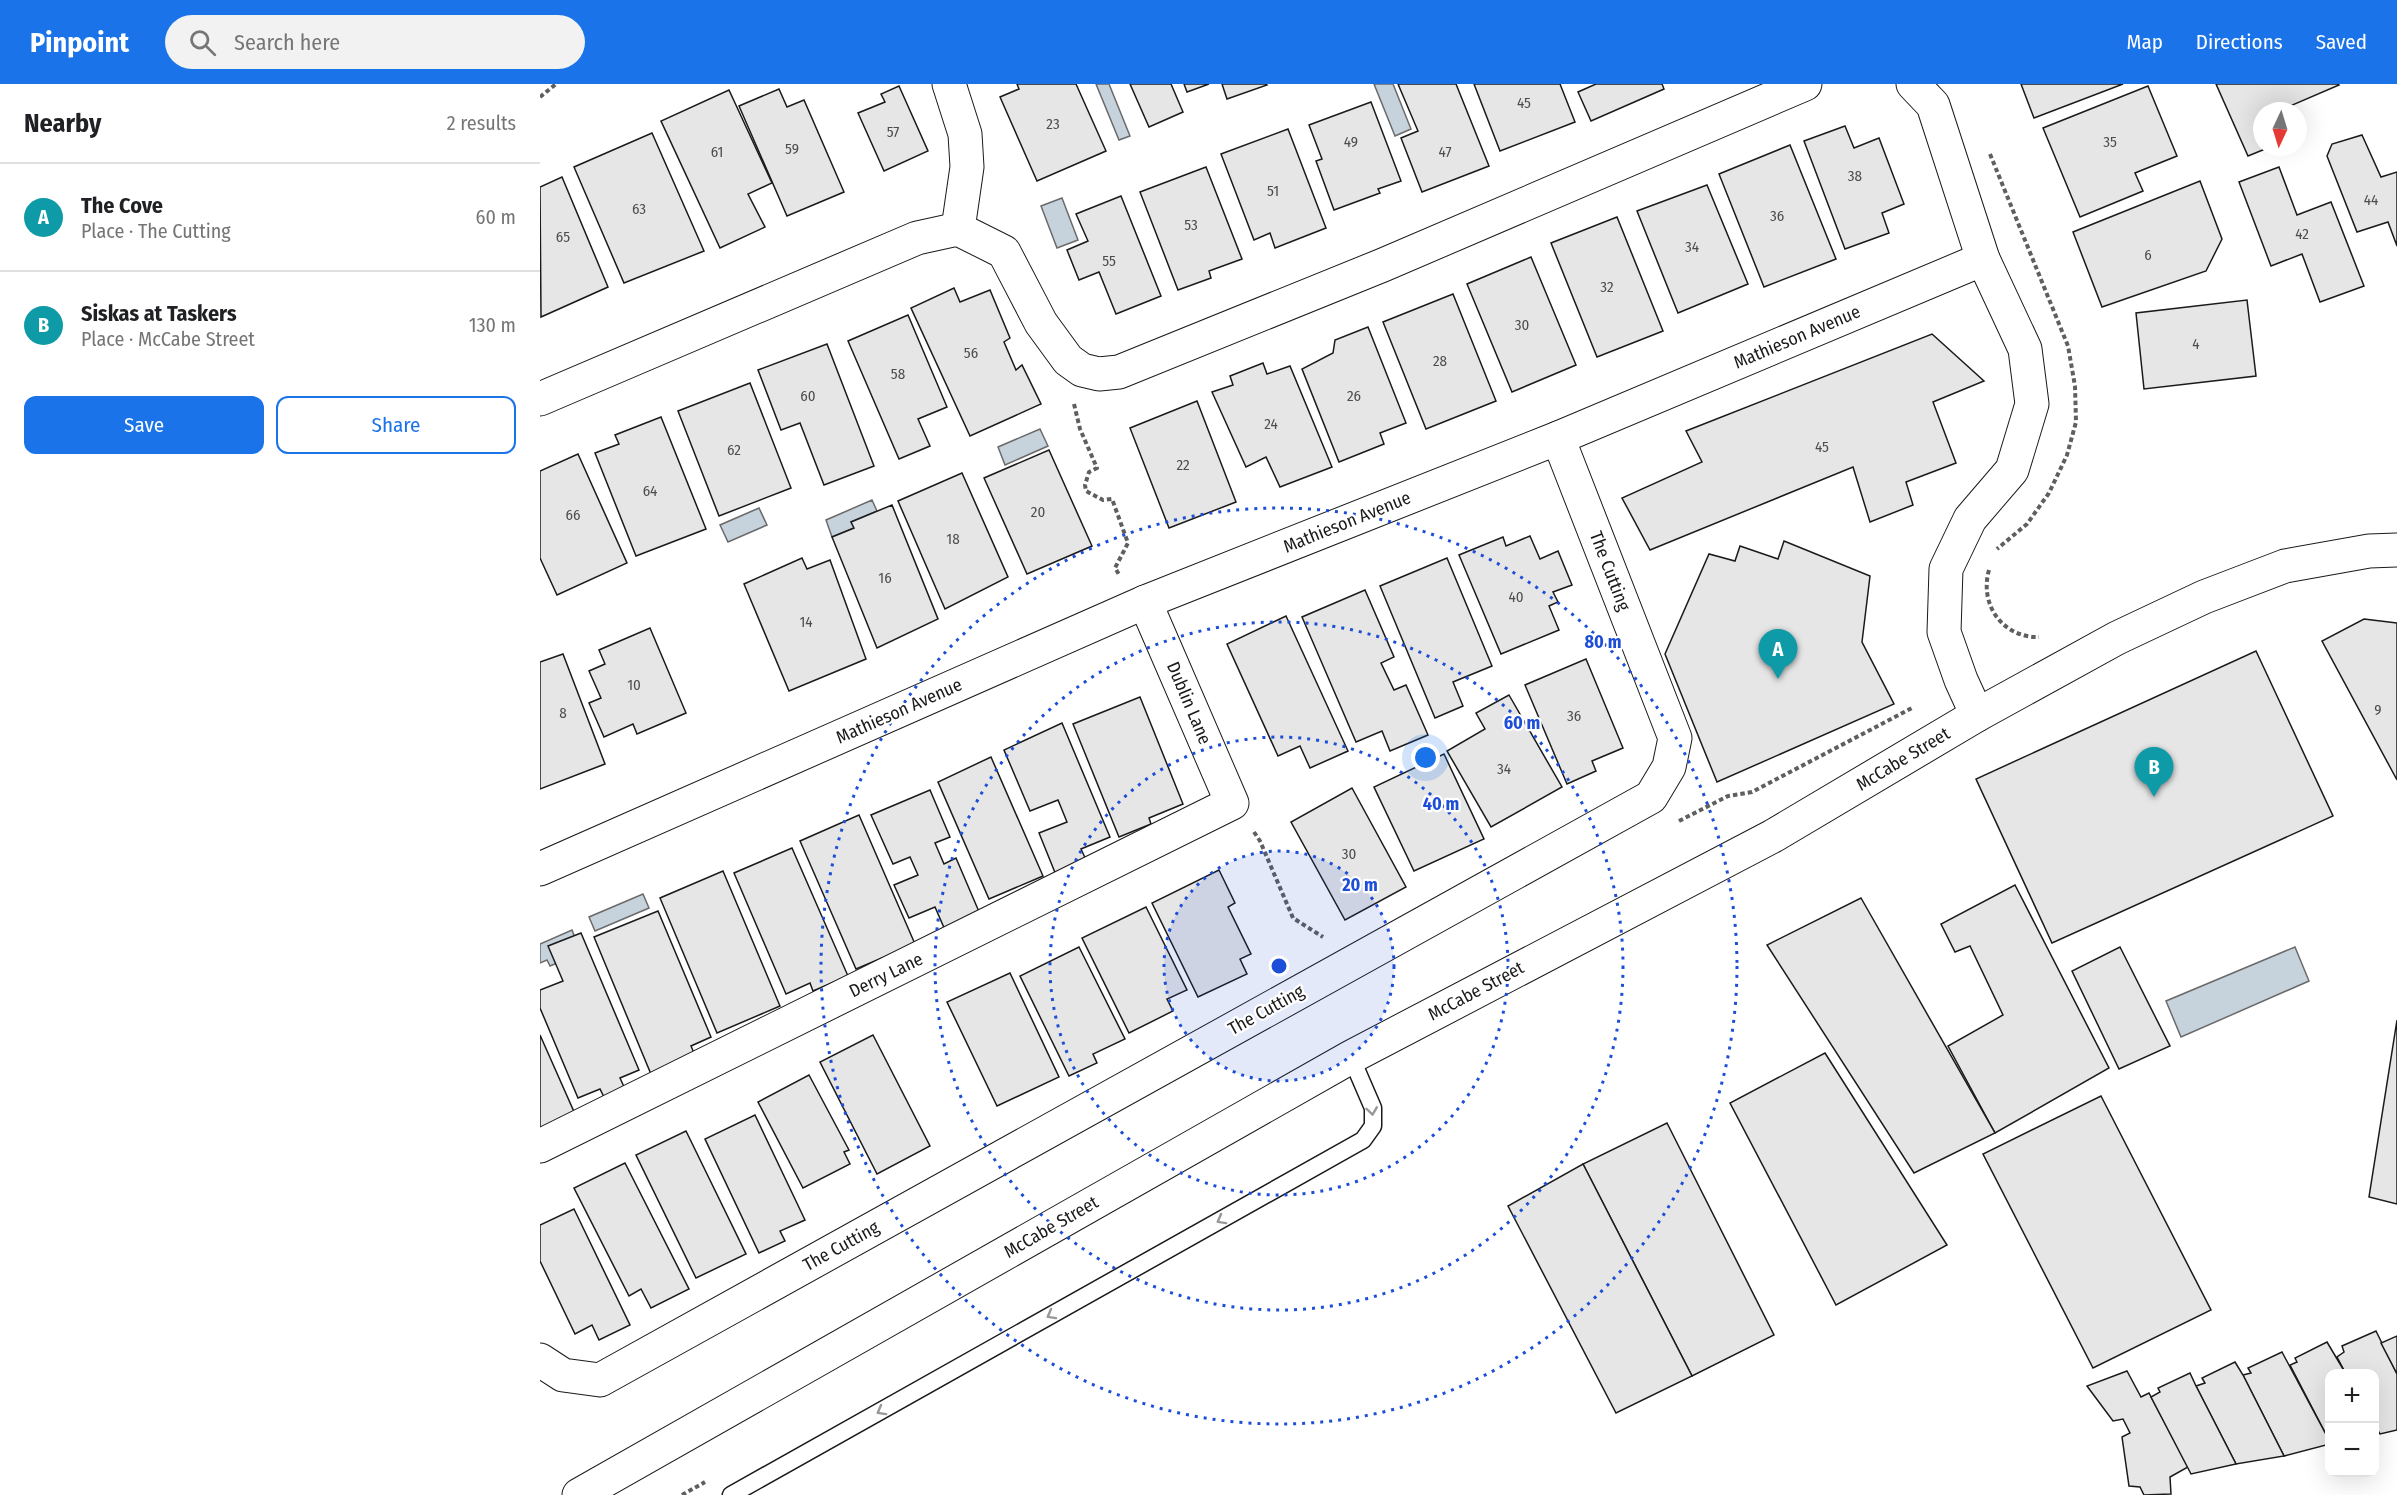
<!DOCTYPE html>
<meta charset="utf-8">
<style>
body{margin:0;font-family:"Fira Sans Condensed",sans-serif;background:#f2f2f2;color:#202124}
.controls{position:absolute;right:18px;bottom:18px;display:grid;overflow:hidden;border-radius:12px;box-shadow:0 6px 24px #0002}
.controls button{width:54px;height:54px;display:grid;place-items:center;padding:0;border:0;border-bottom:2px solid #e0e0e0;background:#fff;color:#202124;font:30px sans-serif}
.compass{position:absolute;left:1713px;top:18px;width:54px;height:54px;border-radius:50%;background:#fff;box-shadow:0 6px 24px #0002;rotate:184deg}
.you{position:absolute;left:886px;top:674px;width:21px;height:21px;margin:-15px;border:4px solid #fff;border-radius:50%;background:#1a73e8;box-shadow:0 0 0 9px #1a73e833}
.badge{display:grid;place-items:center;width:39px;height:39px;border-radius:50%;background:#1a73e8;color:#fff;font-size:20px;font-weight:700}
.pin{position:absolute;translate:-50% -50px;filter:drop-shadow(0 2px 3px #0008)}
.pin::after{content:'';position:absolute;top:32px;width:21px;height:18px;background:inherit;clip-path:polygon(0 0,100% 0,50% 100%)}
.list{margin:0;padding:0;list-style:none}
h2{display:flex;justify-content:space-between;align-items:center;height:78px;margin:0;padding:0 24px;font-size:26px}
h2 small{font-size:20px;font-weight:400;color:#757577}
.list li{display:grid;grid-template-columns:39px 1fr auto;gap:18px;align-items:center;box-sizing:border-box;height:108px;padding:0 24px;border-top:2px solid #e0e0e0}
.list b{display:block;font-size:22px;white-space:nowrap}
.list p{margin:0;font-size:20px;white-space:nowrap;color:#757577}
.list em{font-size:20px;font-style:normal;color:#757577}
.actions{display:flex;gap:12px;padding:18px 24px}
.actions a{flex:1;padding:14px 0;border:2px solid #1a73e8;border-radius:12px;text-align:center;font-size:21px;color:#1a73e8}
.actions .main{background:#1a73e8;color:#fff}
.icon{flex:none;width:33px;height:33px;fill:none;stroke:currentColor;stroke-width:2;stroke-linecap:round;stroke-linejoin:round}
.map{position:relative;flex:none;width:1857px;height:1411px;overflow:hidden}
header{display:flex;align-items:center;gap:36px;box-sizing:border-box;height:84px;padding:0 30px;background:#1a73e8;color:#fff}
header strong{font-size:28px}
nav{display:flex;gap:33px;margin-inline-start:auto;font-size:21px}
.search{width:420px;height:54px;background:#f2f2f2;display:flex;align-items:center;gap:15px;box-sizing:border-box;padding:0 21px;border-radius:33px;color:#757577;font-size:22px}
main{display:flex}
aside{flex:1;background:#fff}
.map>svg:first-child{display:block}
.water{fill:#c6d2dc;stroke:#6a6a6a;stroke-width:1.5}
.building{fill:#e6e6e6;stroke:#1a1a1a;stroke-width:1.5}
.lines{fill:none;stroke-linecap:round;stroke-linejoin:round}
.service-casing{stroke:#1a1a1a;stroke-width:19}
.minor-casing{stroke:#1a1a1a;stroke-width:35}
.tertiary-casing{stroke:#1a1a1a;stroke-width:35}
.path{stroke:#5f5f5f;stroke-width:4;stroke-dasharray:4.5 3;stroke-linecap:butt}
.service{stroke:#fff;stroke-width:16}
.minor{stroke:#fff;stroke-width:33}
.tertiary{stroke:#fff;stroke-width:33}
.oneway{stroke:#989898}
.ring{fill:none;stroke:#1d4ed8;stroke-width:3;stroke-dasharray:3 6}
.labels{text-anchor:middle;stroke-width:4.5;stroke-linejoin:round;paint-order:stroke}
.number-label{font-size:15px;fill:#4d4d4d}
.street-label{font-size:18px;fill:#1a1a1a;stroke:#fff}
.centre{fill:#1d4ed8;stroke:#fff;stroke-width:3}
.ring-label{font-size:18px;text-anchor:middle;font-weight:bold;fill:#1d4ed8;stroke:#fff;stroke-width:4.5;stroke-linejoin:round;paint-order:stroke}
</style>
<header>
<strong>Pinpoint</strong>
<div class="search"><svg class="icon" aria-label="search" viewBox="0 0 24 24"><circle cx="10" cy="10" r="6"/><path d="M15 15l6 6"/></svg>Search here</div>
<nav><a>Map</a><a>Directions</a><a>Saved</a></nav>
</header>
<main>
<aside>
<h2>Nearby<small>2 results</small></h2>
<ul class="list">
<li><span class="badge" style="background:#0f9aa8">A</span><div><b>The Cove</b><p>Place · The Cutting</p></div><em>60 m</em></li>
<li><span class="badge" style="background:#0f9aa8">B</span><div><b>Siskas at Taskers</b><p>Place · McCabe Street</p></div><em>130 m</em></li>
</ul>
<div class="actions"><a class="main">Save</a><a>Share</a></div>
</aside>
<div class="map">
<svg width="1857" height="1411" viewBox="0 0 1857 1411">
<rect width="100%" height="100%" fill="#fff"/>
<!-- water -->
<g class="water">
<path d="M556 0H569L590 52 579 56Z"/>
<path d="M834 0H853L871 45 855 52Z"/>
<path d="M522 114 538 156 517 164 501 122Z"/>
<path d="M500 345 508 362 465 381 458 363Z"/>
<path d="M332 416 337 427 311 438 314 444 292 453 286 436Z"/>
<path d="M219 424 227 441 188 458 180 441Z"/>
<path d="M103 810 109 824 55 847 49 833Z"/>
<path d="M32 846 41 869 10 882 7 876 0 879V860Z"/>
<path d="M1755 863 1769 897 1641 953 1626 917Z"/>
</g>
<!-- building -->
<g class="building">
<path d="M477 0H536L566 67 497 97 460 13 479 5Z"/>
<path d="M590 0H631L643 28 609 43Z"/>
<path d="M644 0H669L647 8Z"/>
<path d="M682 0H726L727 1 687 15Z"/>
<path d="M858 0H916L949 82 882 108 861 54 878 47Z"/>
<path d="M934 0H1020L1035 38 960 67Z"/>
<path d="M1056 0H1122L1124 5 1051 37 1038 8Z"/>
<path d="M1481 0H1583L1494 34Z"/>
<path d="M1676 0H1798L1799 1 1743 25 1745 27H1722V63H1730L1708 72Z"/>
<path d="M359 2 388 67 344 87 318 29 345 18 341 10Z"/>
<path d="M1608 2 1637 72 1595 89 1603 107 1540 133 1503 44Z"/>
<path d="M239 5 247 23 264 16 304 108 247 132 199 22Z"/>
<path d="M189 6 232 99 208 110 225 143 180 164 121 37Z"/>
<path d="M831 18 861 97 838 105 840 109 794 126 776 77 782 75 769 41Z"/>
<path d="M1305 42 1314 64 1339 54 1364 120 1342 129 1349 149 1305 165 1264 57Z"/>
<path d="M748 45 786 144 735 164 730 149 714 156 681 70Z"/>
<path d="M112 49 164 167 84 199 34 83Z"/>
<path d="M1822 51 1841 93 1857 88V162L1848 138 1817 148 1787 72 1792 60Z"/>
<path d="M1250 61 1296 175 1224 203 1179 90Z"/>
<path d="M666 83 702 175 669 187 671 194 638 206 600 108Z"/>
<path d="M1739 83 1757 131 1791 118 1824 202 1780 218 1762 170 1731 182 1699 98Z"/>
<path d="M22 93 68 203 1 233 0 103Z"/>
<path d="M1660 97 1682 155 1666 187 1562 223 1533 148Z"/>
<path d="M1167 101 1208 200 1138 229 1097 127Z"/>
<path d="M581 112 621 212 576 230 559 188 539 196 527 166 548 157 536 130Z"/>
<path d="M1077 133 1123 247 1057 273 1011 159Z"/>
<path d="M991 173 1036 281 972 308 927 200Z"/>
<path d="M414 204 420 218 450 206 470 254 464 258 476 286 482 281 501 320 430 352 371 224Z"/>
<path d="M913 210 956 317 886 345 843 238Z"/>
<path d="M1707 216 1716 292 1604 305 1596 229Z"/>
<path d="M368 231 407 323 378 335 390 362 359 375 308 257Z"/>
<path d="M828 243 866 339 840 349 844 360 799 378 762 285 793 269 795 256Z"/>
<path d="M1392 250 1444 297 1393 318 1416 379 1366 398 1373 421 1330 438 1313 383 1110 466 1082 414 1162 378 1146 347Z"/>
<path d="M287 260 334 382 284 401 260 339 241 346 218 286Z"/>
<path d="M723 279 727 290 750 282 792 383 740 403 726 373 706 383 672 308 693 301 690 292Z"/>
<path d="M210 299 251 404 179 432 138 327Z"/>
<path d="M657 317 696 418 629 444 590 344Z"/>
<path d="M121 333 166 445 96 472 55 369 79 360 75 351Z"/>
<path d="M509 366 552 462 487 490 444 394Z"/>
<path d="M38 370 87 479 17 511 0 474V387Z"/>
<path d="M422 389 468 493 405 525 358 417Z"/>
<path d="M352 421 398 535 337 564 292 453 314 444 311 438Z"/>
<path d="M990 452 1000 475 1018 467 1032 501 1013 508 1018 518 1009 522 1019 546 961 570 919 471 963 453 966 462Z"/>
<path d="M1244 457 1330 492 1322 558 1354 620 1177 698 1125 570 1169 470 1195 477 1200 462 1238 475Z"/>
<path d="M262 474 267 485 290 476 326 575 249 607 204 500Z"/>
<path d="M907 474 952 582 913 598 923 622 895 634 840 502Z"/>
<path d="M825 506 854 573 841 579 854 606 866 601 888 651 850 667 842 647 816 658 762 533Z"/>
<path d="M746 532 808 667 770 684 760 662 738 672 687 560Z"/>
<path d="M1824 535 1857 539V696L1782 557Z"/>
<path d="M110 544 146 629 97 650 93 640 64 653 49 619 61 614 49 587 65 580 59 566Z"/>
<path d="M1716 567 1793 732 1512 859 1436 695Z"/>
<path d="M23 570 65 680 0 705V578Z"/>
<path d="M1046 575 1083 664 1052 677 1056 687 1027 700 985 601Z"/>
<path d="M969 611 1022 703 951 743 907 667 945 645 936 629Z"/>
<path d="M600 613 643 720 609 734 611 740 579 753 533 640Z"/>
<path d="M522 639 570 753 541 765 547 778 516 791 499 749 527 738 518 716 490 727 464 666Z"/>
<path d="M904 670 944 755 874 787 834 703Z"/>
<path d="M451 673 503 792 449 815 398 698Z"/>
<path d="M812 704 866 803 805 836 751 738Z"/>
<path d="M390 706 410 753 395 759 404 780 416 774 440 830 405 846 395 823 369 834 354 801 378 791 370 773 353 780 331 731Z"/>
<path d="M319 731 375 860 316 885 260 757Z"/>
<path d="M252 764 308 892 273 907 270 899 246 910 194 789Z"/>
<path d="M679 786 695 819 688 823 711 870 700 875 707 890 658 913 612 819Z"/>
<path d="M183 787 240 922 177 949 120 814Z"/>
<path d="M1475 801 1569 984 1455 1049 1408 962 1463 931 1430 862 1415 868 1401 840Z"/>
<path d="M1321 814 1455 1049 1374 1089 1227 861Z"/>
<path d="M606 823 647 906 627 915 633 927 589 949 542 854Z"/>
<path d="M118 827 171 953 151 962 157 976 113 995 54 853Z"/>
<path d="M41 849 99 986 80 994 85 1005 64 1013 60 1005 38 1014 0 924V906L23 897 8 862Z"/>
<path d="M539 863 585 955 553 970 557 979 529 992 480 892Z"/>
<path d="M1580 863 1630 962 1579 985 1532 887Z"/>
<path d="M470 889 519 993 457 1022 407 918Z"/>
<path d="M1857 936V1120L1829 1113Z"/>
<path d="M0 951 35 1030 0 1046Z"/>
<path d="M333 951 390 1062 337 1090 280 978Z"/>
<path d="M1285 969 1407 1161 1296 1221 1190 1019Z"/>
<path d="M269 991 309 1066 304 1068 310 1080 263 1104 218 1018Z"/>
<path d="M1561 1012 1671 1226 1553 1284 1443 1070Z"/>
<path d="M215 1031 265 1136 240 1147 245 1157 219 1169 165 1055Z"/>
<path d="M1127 1039 1234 1251 1152 1292 1043 1080Z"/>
<path d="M146 1047 206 1170 156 1194 96 1071Z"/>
<path d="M85 1079 149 1205 111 1224 101 1205 89 1212 34 1104Z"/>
<path d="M1043 1080 1152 1292 1076 1329 968 1122Z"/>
<path d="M34 1125 90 1241 59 1256 52 1241 35 1250 0 1177V1141Z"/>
<path d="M1836 1247 1857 1290V1346L1840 1350 1834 1340V1290H1806L1797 1273 1804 1268 1802 1262Z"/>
<path d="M1857 1252V1290L1841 1259Z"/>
<path d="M1787 1258 1806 1290H1790V1358L1750 1281 1757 1278 1755 1274Z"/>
<path d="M1742 1268 1790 1358V1360L1744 1372 1703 1291 1711 1289 1708 1284Z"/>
<path d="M1695 1278 1703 1291 1744 1372 1696 1380 1656 1302 1665 1299 1662 1294Z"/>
<path d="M1587 1287 1601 1313 1609 1309 1648 1383 1630 1393 1631 1410 1604 1411 1600 1403 1589 1402 1582 1353 1590 1349 1583 1335 1573 1337 1547 1302Z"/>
<path d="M1650 1289 1656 1302 1696 1380 1651 1390 1611 1313 1620 1308 1618 1304Z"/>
</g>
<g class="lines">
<defs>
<path id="service" d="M191 1411 823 1056 833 1042V1024L811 973"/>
<g id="minor">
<path d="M409 0 425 50 427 83 418 145"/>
<path d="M1373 0 1393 21 1443 175 1485 265 1492 320 1472 386 1430 435 1406 485 1404 548 1421 596 1437 631"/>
<path d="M0 315 377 154 418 145 464 168 501 239 528 276 542 286 559 290 579 288 843 181 1265 0"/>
<path d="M0 785 605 518 1018 354 1443 175"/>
<path d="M0 1062 692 719 605 518"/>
<path d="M0 1276 23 1291 60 1296 1111 713 1129 683 1135 654 1018 354"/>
</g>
<path id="tertiary" d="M39 1411 811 973 1233 752 1437 631 1577 554 1664 513 1745 482 1829 467 1857 466"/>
</defs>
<!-- service casing -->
<use href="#service" class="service-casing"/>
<!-- minor casing -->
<use href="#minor" class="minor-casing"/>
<!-- tertiary casing -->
<use href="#tertiary" class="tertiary-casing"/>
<!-- path -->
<g class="path">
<path d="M0 13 16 0"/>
<path d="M1450 70 1528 262 1535 302 1536 338 1527 371 1509 409 1487 440 1457 465"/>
<path d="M534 320 540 345 557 384 549 388 545 401 546 407 563 416 572 415 588 459 575 484 580 492"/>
<path d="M1449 486C1439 521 1463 554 1499 553"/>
<path d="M1139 737 1188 712 1212 708 1372 624"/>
<path d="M714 748 720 757 753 834 783 853"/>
<path d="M142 1411 165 1398"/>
</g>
<!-- service -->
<use href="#service" class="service"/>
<!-- minor -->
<use href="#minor" class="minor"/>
<!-- tertiary -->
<use href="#tertiary" class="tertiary"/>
</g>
<!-- one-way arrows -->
<defs><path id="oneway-chevron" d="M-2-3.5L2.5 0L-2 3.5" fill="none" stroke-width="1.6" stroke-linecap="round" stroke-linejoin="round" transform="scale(1.5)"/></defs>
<g class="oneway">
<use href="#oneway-chevron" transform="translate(832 1027) rotate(82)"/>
<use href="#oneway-chevron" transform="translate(681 1136) rotate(151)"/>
<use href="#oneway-chevron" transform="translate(511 1231) rotate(151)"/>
<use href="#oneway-chevron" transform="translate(341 1327) rotate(151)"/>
</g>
<!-- distance rings -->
<circle cx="739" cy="882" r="115" fill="#1d4ed8" fill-opacity=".12"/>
<g class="ring">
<circle cx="739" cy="882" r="115"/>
<circle cx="739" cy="882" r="229"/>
<circle cx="739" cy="882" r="344"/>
<circle cx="739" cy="882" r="458"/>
</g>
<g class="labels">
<!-- number labels -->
<g class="number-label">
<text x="984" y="24">45</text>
<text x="513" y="45">23</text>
<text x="353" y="53">57</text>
<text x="811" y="63">49</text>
<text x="1570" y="63">35</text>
<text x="252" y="70">59</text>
<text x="177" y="73">61</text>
<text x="905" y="73">47</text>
<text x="1315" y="97">38</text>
<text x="733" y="112">51</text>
<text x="1831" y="121">44</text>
<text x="99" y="130">63</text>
<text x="1237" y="137">36</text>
<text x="651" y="146">53</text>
<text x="1762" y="155">42</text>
<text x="23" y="158">65</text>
<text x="1152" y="168">34</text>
<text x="1608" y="176">6</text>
<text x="569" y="182">55</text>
<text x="1067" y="208">32</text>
<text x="982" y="246">30</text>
<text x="1656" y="265">4</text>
<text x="431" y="274">56</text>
<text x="900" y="282">28</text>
<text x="358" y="295">58</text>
<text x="268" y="317">60</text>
<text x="814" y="317">26</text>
<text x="731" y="345">24</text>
<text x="1282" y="368">45</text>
<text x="194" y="371">62</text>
<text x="643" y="386">22</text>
<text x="110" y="412">64</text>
<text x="498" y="433">20</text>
<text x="33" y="436">66</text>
<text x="413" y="460">18</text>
<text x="345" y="499">16</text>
<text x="976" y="518">40</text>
<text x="266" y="543">14</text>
<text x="94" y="606">10</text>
<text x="1838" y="631">9</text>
<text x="23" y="634">8</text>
<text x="1034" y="637">36</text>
<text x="964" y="690">34</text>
<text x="809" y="775">30</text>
</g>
<!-- street labels -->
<g class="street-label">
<text transform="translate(1257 253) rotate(-23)" y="6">Mathieson Avenue</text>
<text transform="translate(807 438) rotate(-22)" y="6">Mathieson Avenue</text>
<text transform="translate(1070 487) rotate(69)" y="6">The Cutting</text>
<text transform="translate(649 619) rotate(67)" y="6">Dublin Lane</text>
<text transform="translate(359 627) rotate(-24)" y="6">Mathieson Avenue</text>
<text transform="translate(1363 675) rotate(-31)" y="6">McCabe Street</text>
<text transform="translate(346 891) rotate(-26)" y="6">Derry Lane</text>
<text transform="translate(936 907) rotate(-28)" y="6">McCabe Street</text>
<text transform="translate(726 926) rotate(-29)" y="6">The Cutting</text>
<text transform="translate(511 1143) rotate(-30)" y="6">McCabe Street</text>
<text transform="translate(301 1162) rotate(-29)" y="6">The Cutting</text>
</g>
</g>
<circle cx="739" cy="882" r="9" class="centre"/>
<g class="ring-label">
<text x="1063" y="564">80 m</text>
<text x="982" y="645">60 m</text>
<text x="901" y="726">40 m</text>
<text x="820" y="807">20 m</text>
</g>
</svg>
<div class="controls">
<button>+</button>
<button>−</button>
</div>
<svg class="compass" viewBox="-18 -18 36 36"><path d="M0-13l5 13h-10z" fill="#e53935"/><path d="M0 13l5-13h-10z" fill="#757577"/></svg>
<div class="you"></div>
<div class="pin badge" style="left:1238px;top:595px;background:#0f9aa8">A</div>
<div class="pin badge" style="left:1614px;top:713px;background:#0f9aa8">B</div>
</div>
</main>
